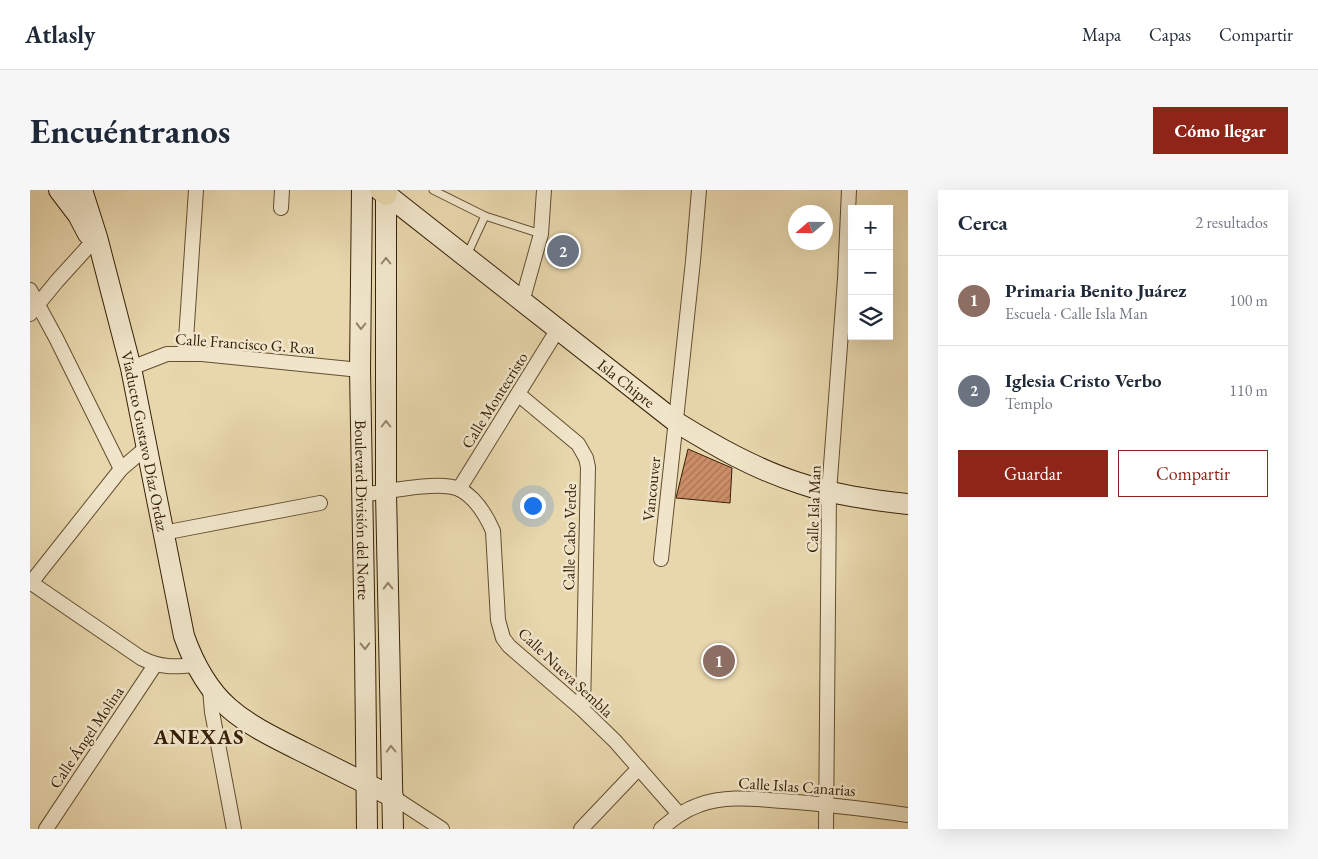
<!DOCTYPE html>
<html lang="es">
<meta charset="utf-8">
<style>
body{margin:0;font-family:"EB Garamond",serif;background:#f6f6f7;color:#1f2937}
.controls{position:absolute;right:15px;top:15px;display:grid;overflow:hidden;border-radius:0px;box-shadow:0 5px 20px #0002}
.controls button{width:45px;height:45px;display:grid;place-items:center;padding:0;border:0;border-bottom:1px solid #e0e1e3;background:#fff;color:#1f2937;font:25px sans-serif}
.compass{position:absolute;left:758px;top:15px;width:45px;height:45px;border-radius:50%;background:#fff;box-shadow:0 5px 20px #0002;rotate:250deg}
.you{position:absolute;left:502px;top:315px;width:18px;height:18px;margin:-12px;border:4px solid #fff;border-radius:50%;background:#1a73e8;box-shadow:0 0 0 8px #1a73e833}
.badge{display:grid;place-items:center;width:32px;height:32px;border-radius:50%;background:#8f2418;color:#fff;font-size:16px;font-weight:700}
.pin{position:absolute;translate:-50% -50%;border:2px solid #fff;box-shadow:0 1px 5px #0006}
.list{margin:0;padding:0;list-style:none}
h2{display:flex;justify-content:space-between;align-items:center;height:65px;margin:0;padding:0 20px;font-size:21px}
h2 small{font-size:16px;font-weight:400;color:#747a83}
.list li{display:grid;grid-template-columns:32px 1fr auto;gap:15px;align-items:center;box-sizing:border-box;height:90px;padding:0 20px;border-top:1px solid #e0e1e3}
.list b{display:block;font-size:19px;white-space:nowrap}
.list p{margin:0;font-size:16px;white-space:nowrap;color:#747a83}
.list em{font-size:16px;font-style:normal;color:#747a83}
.actions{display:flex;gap:10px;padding:15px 20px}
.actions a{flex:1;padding:11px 0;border:1px solid #8f2418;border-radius:0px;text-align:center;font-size:18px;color:#8f2418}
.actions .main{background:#8f2418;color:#fff}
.icon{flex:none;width:28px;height:28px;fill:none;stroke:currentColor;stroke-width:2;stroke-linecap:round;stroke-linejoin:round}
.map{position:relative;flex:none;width:878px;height:639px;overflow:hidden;border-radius:0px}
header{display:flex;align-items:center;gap:30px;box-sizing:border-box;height:70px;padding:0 25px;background:#fff;border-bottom:1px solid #e0e1e3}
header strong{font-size:24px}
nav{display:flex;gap:28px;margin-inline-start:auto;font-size:18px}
.intro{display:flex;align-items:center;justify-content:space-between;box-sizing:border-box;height:120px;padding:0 30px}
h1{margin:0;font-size:35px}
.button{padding:12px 22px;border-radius:0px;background:#8f2418;color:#fff;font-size:18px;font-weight:700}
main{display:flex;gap:30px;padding:0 30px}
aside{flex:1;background:#fff;border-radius:0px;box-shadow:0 5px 20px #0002}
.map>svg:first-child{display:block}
.building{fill:url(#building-hatch);stroke:#372107}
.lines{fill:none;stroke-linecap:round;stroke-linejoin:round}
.lane-casing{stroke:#634e30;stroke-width:9}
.street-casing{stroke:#634e30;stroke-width:16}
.secondary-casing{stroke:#372107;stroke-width:22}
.primary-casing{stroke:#372107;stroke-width:24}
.lane{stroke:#f0e5ca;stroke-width:7}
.street{stroke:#f0e5ca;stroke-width:14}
.secondary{stroke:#f0e5ca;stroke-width:20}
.primary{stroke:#e8d7ad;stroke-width:22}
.oneway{stroke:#948368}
.labels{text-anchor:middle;stroke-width:5;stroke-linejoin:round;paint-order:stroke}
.street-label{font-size:16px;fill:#372107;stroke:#f0e5ca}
.district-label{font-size:21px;font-weight:bold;letter-spacing:1px;fill:#372107;stroke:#f0e5ca}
</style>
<header>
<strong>Atlasly</strong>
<nav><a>Mapa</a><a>Capas</a><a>Compartir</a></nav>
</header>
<div class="intro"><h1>Encuéntranos</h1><a class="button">Cómo llegar</a></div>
<main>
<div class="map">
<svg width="878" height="639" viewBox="0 0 878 639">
<defs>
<pattern id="building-hatch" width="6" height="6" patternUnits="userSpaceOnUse" patternTransform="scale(1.25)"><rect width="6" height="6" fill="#cb8d67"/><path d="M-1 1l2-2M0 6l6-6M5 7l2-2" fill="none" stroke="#a67353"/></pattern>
</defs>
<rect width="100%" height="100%" fill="#e8d7ad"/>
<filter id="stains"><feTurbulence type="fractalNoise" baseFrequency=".004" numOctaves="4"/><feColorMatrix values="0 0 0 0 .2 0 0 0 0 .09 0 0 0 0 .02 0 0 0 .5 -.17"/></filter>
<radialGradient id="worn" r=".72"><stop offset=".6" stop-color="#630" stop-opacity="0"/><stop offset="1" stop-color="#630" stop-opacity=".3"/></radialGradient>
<!-- building -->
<path class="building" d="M658 259 702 278 700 313 646 308Z"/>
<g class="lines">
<defs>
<g id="lane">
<path d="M403 0 455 26 437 65"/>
<path d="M455 26 511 44"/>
</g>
<g id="street">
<path d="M251 18 252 0"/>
<path d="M0 100 26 148 91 279"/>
<path d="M492 112 511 44 514 0"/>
<path d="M0 124 27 91 67 47"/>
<path d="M155 164 166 0"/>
<path d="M101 178 137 164H172L330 180"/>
<path d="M488 204 548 254 556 268 558 277 553 520"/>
<path d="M429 299 528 139"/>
<path d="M332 305C354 302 410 290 429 299 445 307 456 325 463 341L468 430 473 448 479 456 553 520 585 551 649 624"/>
<path d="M133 343 290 313"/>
<path d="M631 369 663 71 669 0"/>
<path d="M0 392 111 468C131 478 143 477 166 475"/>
<path d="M0 394 91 279 117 257"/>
<path d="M180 499 182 522 204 639"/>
<path d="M363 607 412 639"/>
<path d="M16 639 125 475"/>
<path d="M551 639 609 578"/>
<path d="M631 639C643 629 654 620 669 615 696 605 725 609 753 611 795 614 836 619 878 625"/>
<path d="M796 639 799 302 815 89 819 0"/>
</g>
<g id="secondary">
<path d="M29 0 48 25 58 44"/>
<path id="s1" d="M52 0 67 47 101 178 154 446C179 516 211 531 273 562 303 577 333 592 363 607"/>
<path id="s2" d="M332 0 330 180 335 459 337 639"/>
<path d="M356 4V302L363 639"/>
<path id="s3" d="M356 4 646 232C685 256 725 279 769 293 804 305 842 310 878 314"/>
</g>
<path id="primary" d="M351 0 356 4"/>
</defs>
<!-- lane casing -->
<use href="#lane" class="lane-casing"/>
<!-- street casing -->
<use href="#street" class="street-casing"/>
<!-- secondary casing -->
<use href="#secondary" class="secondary-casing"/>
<!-- primary casing -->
<use href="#primary" class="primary-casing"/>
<!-- lane -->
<use href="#lane" class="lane"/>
<!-- street -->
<use href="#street" class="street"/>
<!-- secondary -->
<use href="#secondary" class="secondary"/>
<!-- primary -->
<use href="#primary" class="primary"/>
</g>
<!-- one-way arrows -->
<defs><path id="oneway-chevron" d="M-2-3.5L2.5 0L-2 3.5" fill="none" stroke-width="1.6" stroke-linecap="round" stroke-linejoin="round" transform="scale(1.25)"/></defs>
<g class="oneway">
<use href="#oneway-chevron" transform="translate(356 71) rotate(-90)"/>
<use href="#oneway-chevron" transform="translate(331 136) rotate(91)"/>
<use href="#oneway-chevron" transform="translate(356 234) rotate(-90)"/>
<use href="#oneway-chevron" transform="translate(358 396) rotate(-91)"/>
<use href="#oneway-chevron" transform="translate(335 456) rotate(89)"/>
<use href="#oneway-chevron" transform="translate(361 559) rotate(-91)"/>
</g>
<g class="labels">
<!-- street labels -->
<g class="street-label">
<text transform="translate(215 153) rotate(4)" y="6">Calle Francisco G. Roa</text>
<text dy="6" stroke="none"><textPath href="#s3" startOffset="306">Isla Chipre</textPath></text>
<text transform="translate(464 210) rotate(-58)" y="6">Calle Montecristo</text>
<text dy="6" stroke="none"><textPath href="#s1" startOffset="259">Viaducto Gustavo Díaz Ordaz</textPath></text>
<text transform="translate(621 299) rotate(-84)" y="6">Vancouver</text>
<text dy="6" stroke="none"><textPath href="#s2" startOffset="320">Boulevard División del Norte</textPath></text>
<text transform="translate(783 319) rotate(-88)" y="6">Calle Isla Man</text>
<text transform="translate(539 347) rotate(-89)" y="6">Calle Cabo Verde</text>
<text transform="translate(536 482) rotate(43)" y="6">Calle Nueva Sembla</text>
<text transform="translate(56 547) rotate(-56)" y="6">Calle Ángel Molina</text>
<text transform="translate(767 596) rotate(4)" y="6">Calle Islas Canarias</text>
</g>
<!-- district labels -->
<g class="district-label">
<text x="169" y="554">ANEXAS</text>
</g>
</g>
<rect width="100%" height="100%" filter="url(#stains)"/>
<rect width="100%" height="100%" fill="url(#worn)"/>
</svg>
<div class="controls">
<button>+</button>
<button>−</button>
<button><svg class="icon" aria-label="layers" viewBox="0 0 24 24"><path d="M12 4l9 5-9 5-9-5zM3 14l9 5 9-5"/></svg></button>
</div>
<svg class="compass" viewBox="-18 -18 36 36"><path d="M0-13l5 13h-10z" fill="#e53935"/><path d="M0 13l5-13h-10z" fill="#747a83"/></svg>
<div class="you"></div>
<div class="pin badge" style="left:689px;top:471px;background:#8d6e63">1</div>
<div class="pin badge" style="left:533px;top:61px;background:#6b7280">2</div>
</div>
<aside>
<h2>Cerca<small>2 resultados</small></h2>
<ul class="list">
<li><span class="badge" style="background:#8d6e63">1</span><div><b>Primaria Benito Juárez</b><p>Escuela · Calle Isla Man</p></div><em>100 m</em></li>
<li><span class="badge" style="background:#6b7280">2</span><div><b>Iglesia Cristo Verbo</b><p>Templo</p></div><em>110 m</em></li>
</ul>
<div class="actions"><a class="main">Guardar</a><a>Compartir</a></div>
</aside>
</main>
